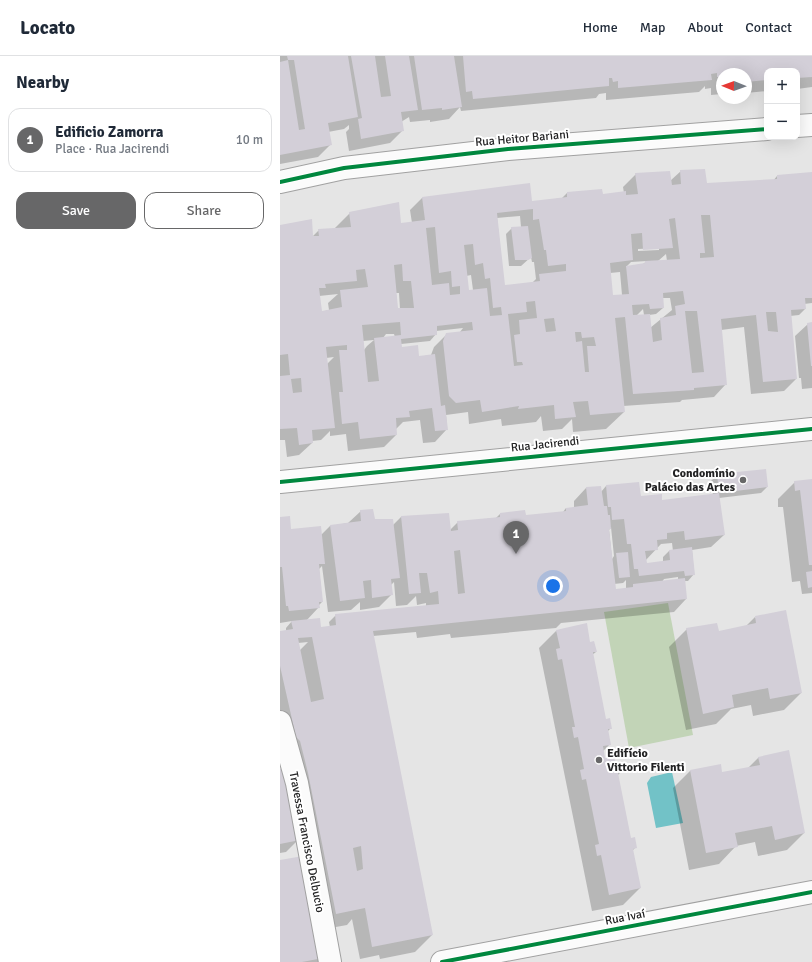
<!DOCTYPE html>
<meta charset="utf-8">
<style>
body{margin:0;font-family:Signika,sans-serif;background:#f2f2f3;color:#1f2937}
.controls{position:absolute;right:12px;top:12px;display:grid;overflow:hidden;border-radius:8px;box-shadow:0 4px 16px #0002}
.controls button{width:36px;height:36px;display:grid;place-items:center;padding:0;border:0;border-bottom:1px solid #e0e1e3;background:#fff;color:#1f2937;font:20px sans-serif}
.compass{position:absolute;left:436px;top:12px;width:36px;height:36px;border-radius:50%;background:#fff;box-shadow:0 4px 16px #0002;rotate:271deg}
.you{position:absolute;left:273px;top:530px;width:14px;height:14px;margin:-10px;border:3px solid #fff;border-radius:50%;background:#1a73e8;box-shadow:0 0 0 6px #1a73e833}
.badge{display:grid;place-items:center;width:26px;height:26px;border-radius:50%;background:#676768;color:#fff;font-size:13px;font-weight:700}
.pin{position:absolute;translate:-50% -33px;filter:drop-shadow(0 1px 2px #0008)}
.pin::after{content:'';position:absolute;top:21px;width:14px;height:12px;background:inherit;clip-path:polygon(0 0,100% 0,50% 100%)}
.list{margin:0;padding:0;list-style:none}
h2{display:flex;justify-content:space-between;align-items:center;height:52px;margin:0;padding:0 16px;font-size:17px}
h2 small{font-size:13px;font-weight:400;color:#747a83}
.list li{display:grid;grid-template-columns:26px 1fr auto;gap:12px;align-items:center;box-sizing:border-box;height:64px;margin:0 8px 8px;padding:0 8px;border:1px solid #e0e1e3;border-radius:12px}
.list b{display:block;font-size:15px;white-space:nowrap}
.list p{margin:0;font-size:13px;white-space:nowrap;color:#747a83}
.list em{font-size:13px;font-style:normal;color:#747a83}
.actions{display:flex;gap:8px;padding:12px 16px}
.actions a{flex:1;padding:9px 0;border:1px solid #676768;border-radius:12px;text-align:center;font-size:14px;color:#676768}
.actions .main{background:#676768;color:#fff}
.map{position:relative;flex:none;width:532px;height:906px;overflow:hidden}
header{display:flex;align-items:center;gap:24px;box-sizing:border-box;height:56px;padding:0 20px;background:#fff;border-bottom:1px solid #e0e1e3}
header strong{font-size:19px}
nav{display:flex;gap:22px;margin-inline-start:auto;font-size:14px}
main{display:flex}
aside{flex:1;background:#fff}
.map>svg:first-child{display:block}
.green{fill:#c2d4b7}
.water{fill:#72c2c7}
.shadow{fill:#0003;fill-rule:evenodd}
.building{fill:#d3cfd8;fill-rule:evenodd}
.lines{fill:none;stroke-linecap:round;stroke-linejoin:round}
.street-casing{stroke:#a1a1a1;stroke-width:24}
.street{stroke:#fbfbfb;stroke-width:22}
.cycleway-casing{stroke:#fff;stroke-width:6}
.cycleway{stroke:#00873e;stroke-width:4}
.poi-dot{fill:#676768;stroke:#fff;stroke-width:1.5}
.labels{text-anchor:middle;stroke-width:4;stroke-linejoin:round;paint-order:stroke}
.street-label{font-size:12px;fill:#232324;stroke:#fff}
.poi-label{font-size:12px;font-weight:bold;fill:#232324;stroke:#fff;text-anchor:end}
</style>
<header>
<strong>Locato</strong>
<nav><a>Home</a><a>Map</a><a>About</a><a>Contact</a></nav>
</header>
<main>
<aside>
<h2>Nearby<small></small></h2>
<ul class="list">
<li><span class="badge">1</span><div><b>Edificio Zamorra</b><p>Place · Rua Jacirendi</p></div><em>10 m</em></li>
</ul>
<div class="actions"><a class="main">Save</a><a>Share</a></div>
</aside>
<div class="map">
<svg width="532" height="906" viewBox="0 0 532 906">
<rect width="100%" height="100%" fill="#e5e5e5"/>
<!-- green -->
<path class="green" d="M388 547 413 679 349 692 324 556Z"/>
<!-- water -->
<path class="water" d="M392 716 403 767 376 772 367 727 371 721Z"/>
<!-- shadow -->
<g class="shadow">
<path d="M0 0H532V31L517 33V15H487V35L466 37V18H442V38L431 39V32L425 33V30L419 36 326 44V37L319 38 316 42 181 55 180 51 169 63 150 66V64L130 66 129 61 121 66 123 74 110 87 69 95 66 76 69 73V69L64 73 48 76 51 88 38 101 0 108Z"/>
<path d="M401 115 426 128 493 125 497 120 532 117V247L524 248 525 253 519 259 510 260 516 323 504 335 471 338 464 271 441 274 446 328 434 341 402 344 400 346 343 350 344 356 326 373 293 376 292 363 282 373 263 375 261 360 256 366 222 370 221 363 189 368 188 356 166 359 167 373 155 386 143 387 140 364 123 366 116 373V379L104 391 68 395 66 378 50 380V375L41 384 32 385V387L19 399 7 401 5 384H0V170L32 181 39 174 54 173 70 157 120 168 132 167 130 154 142 142 249 128 251 147 282 142 287 137 322 139 344 137 343 131 356 118 390 125ZM240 160 241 171 232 172 226 178 229 210H241L251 201 252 206H254L256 223 252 227 224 230 217 162ZM379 192V194L358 195V193ZM386 198 387 205H378ZM367 205 363 208 346 211 351 206ZM340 216 342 239 332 242 330 217ZM191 219 193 234 188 235 186 220ZM116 237H119L120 253 117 254ZM58 238 48 247 49 254 41 256 39 240ZM382 242H390L392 254 370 272 369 259 376 258 383 252ZM363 253 364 259 356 260ZM183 272 180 276 167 278 154 291 151 299 138 301 121 293V288L150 285 156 278V275ZM106 278H114L115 281 103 282ZM94 284 87 290 84 294 83 285ZM54 301 47 308 46 302Z"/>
<path d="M532 267V332L522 333 521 322H519L515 280 528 268Z"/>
<path d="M437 419 487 431 481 437 439 442 444 479 431 491 412 494 414 518 408 525H404L406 543 394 556 281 567 276 572 171 582 170 578 137 582 136 576 93 580 152 879 135 896 100 903 99 899 80 903 72 863 67 869 39 874 0 678V576L6 575V572L12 565 0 567V462L10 474 41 479 50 470 68 467 81 455 94 464 112 470 121 461 170 474 178 466 216 462 220 458 245 460 283 456 286 452H294V445L306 432 321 436 326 430 360 441 381 445 433 439 431 425ZM331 471 334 500 332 503 329 474ZM392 487 393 495H389L383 501V506L366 508 365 505 381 488ZM42 510 48 556 71 554 80 546V554L99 551 112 538 110 530 114 526 116 550 127 549 136 540 137 549 146 547V550L56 559 49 566 50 571 40 572 26 565 39 551V549L42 546 39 513ZM398 521V524L382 526 384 523ZM346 524V533L335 534 334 528 343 527ZM28 586 19 595 18 587Z"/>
<path d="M532 424V537L522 538 520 525 512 526 503 451H498V443L515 426Z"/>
<path d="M475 561 521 637 504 654 473 660 471 649 451 653 436 668 406 674 389 591 407 573 438 576 465 571Z"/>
<path d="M276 575 310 587 316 596 312 599 325 665 331 672 327 676 330 688 323 695 325 704 341 716 337 720 350 783 356 791 352 795 360 832 343 849 312 855 259 592Z"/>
<path d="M479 701 524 777 507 794 478 800 475 786 456 790 439 808 409 814 393 732 410 715 442 717 468 712Z"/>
<path d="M0 714 19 783 6 796 0 797Z"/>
<path d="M0 805 42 902 38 906H0Z"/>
</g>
<!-- building -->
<g class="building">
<path d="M7 0H68L78 61 48 67 52 89 0 99V6L8 4 19 74 25 73 14 4H8Z"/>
<path d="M71 0H95L101 41 111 40 105 0H129L138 54 121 56 124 75 81 83 78 63 82 62Z"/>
<path d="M134 0H174L182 51 162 54V52L142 54Z"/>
<path d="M183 0H532V21L517 22V15H487V24L466 26V18H442V21H437V17L431 18 432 24 338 32V25L333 26 332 22H329V30L193 43 192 35 186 36Z"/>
<path d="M425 113 427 127 497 123V119L532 116V242H525L526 253 511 254 517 323 483 326 476 259 441 263 447 329 414 332V334L353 338 345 261 335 262 345 356 310 359 308 345 293 346 296 361 275 363 274 349 238 353 239 350 202 356 200 344 176 347 169 340 163 285 166 277 193 274 192 266 157 270V279L121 283 122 291 138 289 139 300 155 298 161 350 165 349 168 374 155 375 152 352 129 355 130 361 116 362 117 379 80 383 78 366 62 368 59 336H63L59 294H67V289L46 291 55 372 32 374 33 387 19 389 17 372 0 373V320L10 319 8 298 0 299V169L32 163 33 180H39L38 173 71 171 69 156 119 146 121 167 145 164 142 141 250 127 252 145 287 141V136L322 133 323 138 346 135V139L358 138 355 117 390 115 392 129 401 128 400 114ZM253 153V164L259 163 264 194H266L268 210 286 208V215L259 218 260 225 225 229 217 157ZM421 159H430L434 201 420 202V197H425ZM395 162 400 203 365 205V207L346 210 349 238 333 239 330 207 353 204 351 178 362 177 363 194 393 192 389 163ZM155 171 159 217 171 215 172 231 180 230V238L170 239 169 227 152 229 146 172ZM193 188 195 209 203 207 205 223 210 222 213 252 221 251 222 259 210 260 207 232 189 234 184 189ZM122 208 123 225H131L134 252H118L114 209ZM85 213 88 231 60 234 62 251 42 255 39 232H46L45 228 77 225 76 214ZM403 235 405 248 395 250 396 259 380 262 382 284 373 286 370 258 353 259 352 249 369 248 370 253 384 252 383 237ZM255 245 257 262 239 264 240 278 234 279 237 306H242L243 309 234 310 228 258 247 256 246 246ZM405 255H417L424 316 412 317ZM486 256H496L498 276 488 275ZM274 262 276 275 266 276 264 263ZM120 266 121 279 94 282 99 325 88 326 82 269ZM295 276H301L302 282 314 281 316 290H307L309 316H305L302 285 296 286ZM21 322 22 336 13 337 11 323Z"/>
<path d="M248 170 252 202 248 204H235L231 171Z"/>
<path d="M532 266V310H531L527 267Z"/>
<path d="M486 413 488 431 439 437 437 418Z"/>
<path d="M532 423V509H529L520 434 515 435 514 425Z"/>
<path d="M359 426 361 440 382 438V444L439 437 445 479 405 484 404 475 387 477V483L377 484 378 494 365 495 367 507 390 504 389 494 412 491 415 519 405 520 404 515 359 520 358 513H354L351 488H347L344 463 332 464 331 451H328L326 429Z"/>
<path d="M321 430 324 450H327L328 459H330L331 473H329L336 533 353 531V528L405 522 407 543 93 575 153 879 92 891 85 852 56 858 28 717 20 685 16 681 0 610V575L13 573 11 565 40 562 41 571 56 569 55 558 159 548 158 535 150 537 147 517H139L141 537 129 538 121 460 169 457 171 475 178 474 177 465 220 461V457L245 454 246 459 286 455V452L308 449 306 431ZM180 494 185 537 178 538 174 495ZM32 581 44 643 31 646 18 582ZM81 790 83 813 77 815 73 792Z"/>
<path d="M93 453 95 463H113L120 522 111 523 113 539 92 542 91 524 83 525 85 542 60 545 50 469 81 465 80 454Z"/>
<path d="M10 460 11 473 41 470 45 508H39L43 546H39L40 552 9 555 8 550H6L2 511H0V461Z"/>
<path d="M348 496 350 521 339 522 336 497Z"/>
<path d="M532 515V531L528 532 526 516Z"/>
<path d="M506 554 522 637 490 643 488 632 452 639 454 651 423 658 406 572 437 567 439 575 476 567 475 560Z"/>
<path d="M307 567 310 586 314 585 317 596H313L326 663 330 662 332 673H328L331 689 323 690 325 702 334 701 336 707 339 706 342 717H338L351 782 355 781 357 792 353 793 361 832 329 839 321 799 317 800 315 789 319 788 306 723 302 724 300 714 304 713 298 681 294 682 292 671H295L282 603 278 604 276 593 280 592 276 574Z"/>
<path d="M509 694 525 777 495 784 492 770 455 777 458 791 426 797 410 714 441 708 442 716 480 709 478 701Z"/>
<path d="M5 712 20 784 0 788V713Z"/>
<path d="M23 800 43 902 22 906H0V804Z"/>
</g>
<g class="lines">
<defs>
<g id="street">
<path d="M517 70 532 69"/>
<path d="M0 126 64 112 228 93 487 73"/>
<path d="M0 426 532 373"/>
<path d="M0 666 17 727 50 906"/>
<path d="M162 906 532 836"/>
</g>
</defs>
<!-- street casing -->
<use href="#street" class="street-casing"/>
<!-- street -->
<use href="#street" class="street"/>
<defs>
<g id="cycleway">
<path d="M0 126 64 112 228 93 487 73"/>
<path d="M0 426 532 373"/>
<path d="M162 906 532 836"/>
</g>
</defs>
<!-- cycleway casing -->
<use href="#cycleway" class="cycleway-casing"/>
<!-- cycleway -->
<use href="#cycleway" class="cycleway"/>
</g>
<!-- markers -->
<g class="poi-dot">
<circle cx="463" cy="424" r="4"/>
<circle cx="319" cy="704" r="4"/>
</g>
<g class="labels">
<!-- street labels -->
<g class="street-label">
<text transform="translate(242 82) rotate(-5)" y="4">Rua Heitor Bariani</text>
<text transform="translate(265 388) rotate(-6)" y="4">Rua Jacirendi</text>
<text transform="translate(27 786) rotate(79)" y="4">Travessa Francisco Delbucio</text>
<text transform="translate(345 861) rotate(-11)" y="4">Rua Ivaí</text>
</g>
<!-- poi labels -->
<g class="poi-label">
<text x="455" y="421">Condomínio<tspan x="455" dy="14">Palácio das Artes</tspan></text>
<text x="327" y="701" text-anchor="start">Edifício<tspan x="327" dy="14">Vittorio Filenti</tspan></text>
</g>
</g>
</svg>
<div class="controls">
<button>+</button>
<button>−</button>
</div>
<svg class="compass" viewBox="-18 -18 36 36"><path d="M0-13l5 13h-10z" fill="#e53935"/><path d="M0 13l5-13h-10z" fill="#747a83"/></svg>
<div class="you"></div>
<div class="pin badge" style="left:236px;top:498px">1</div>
</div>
</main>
